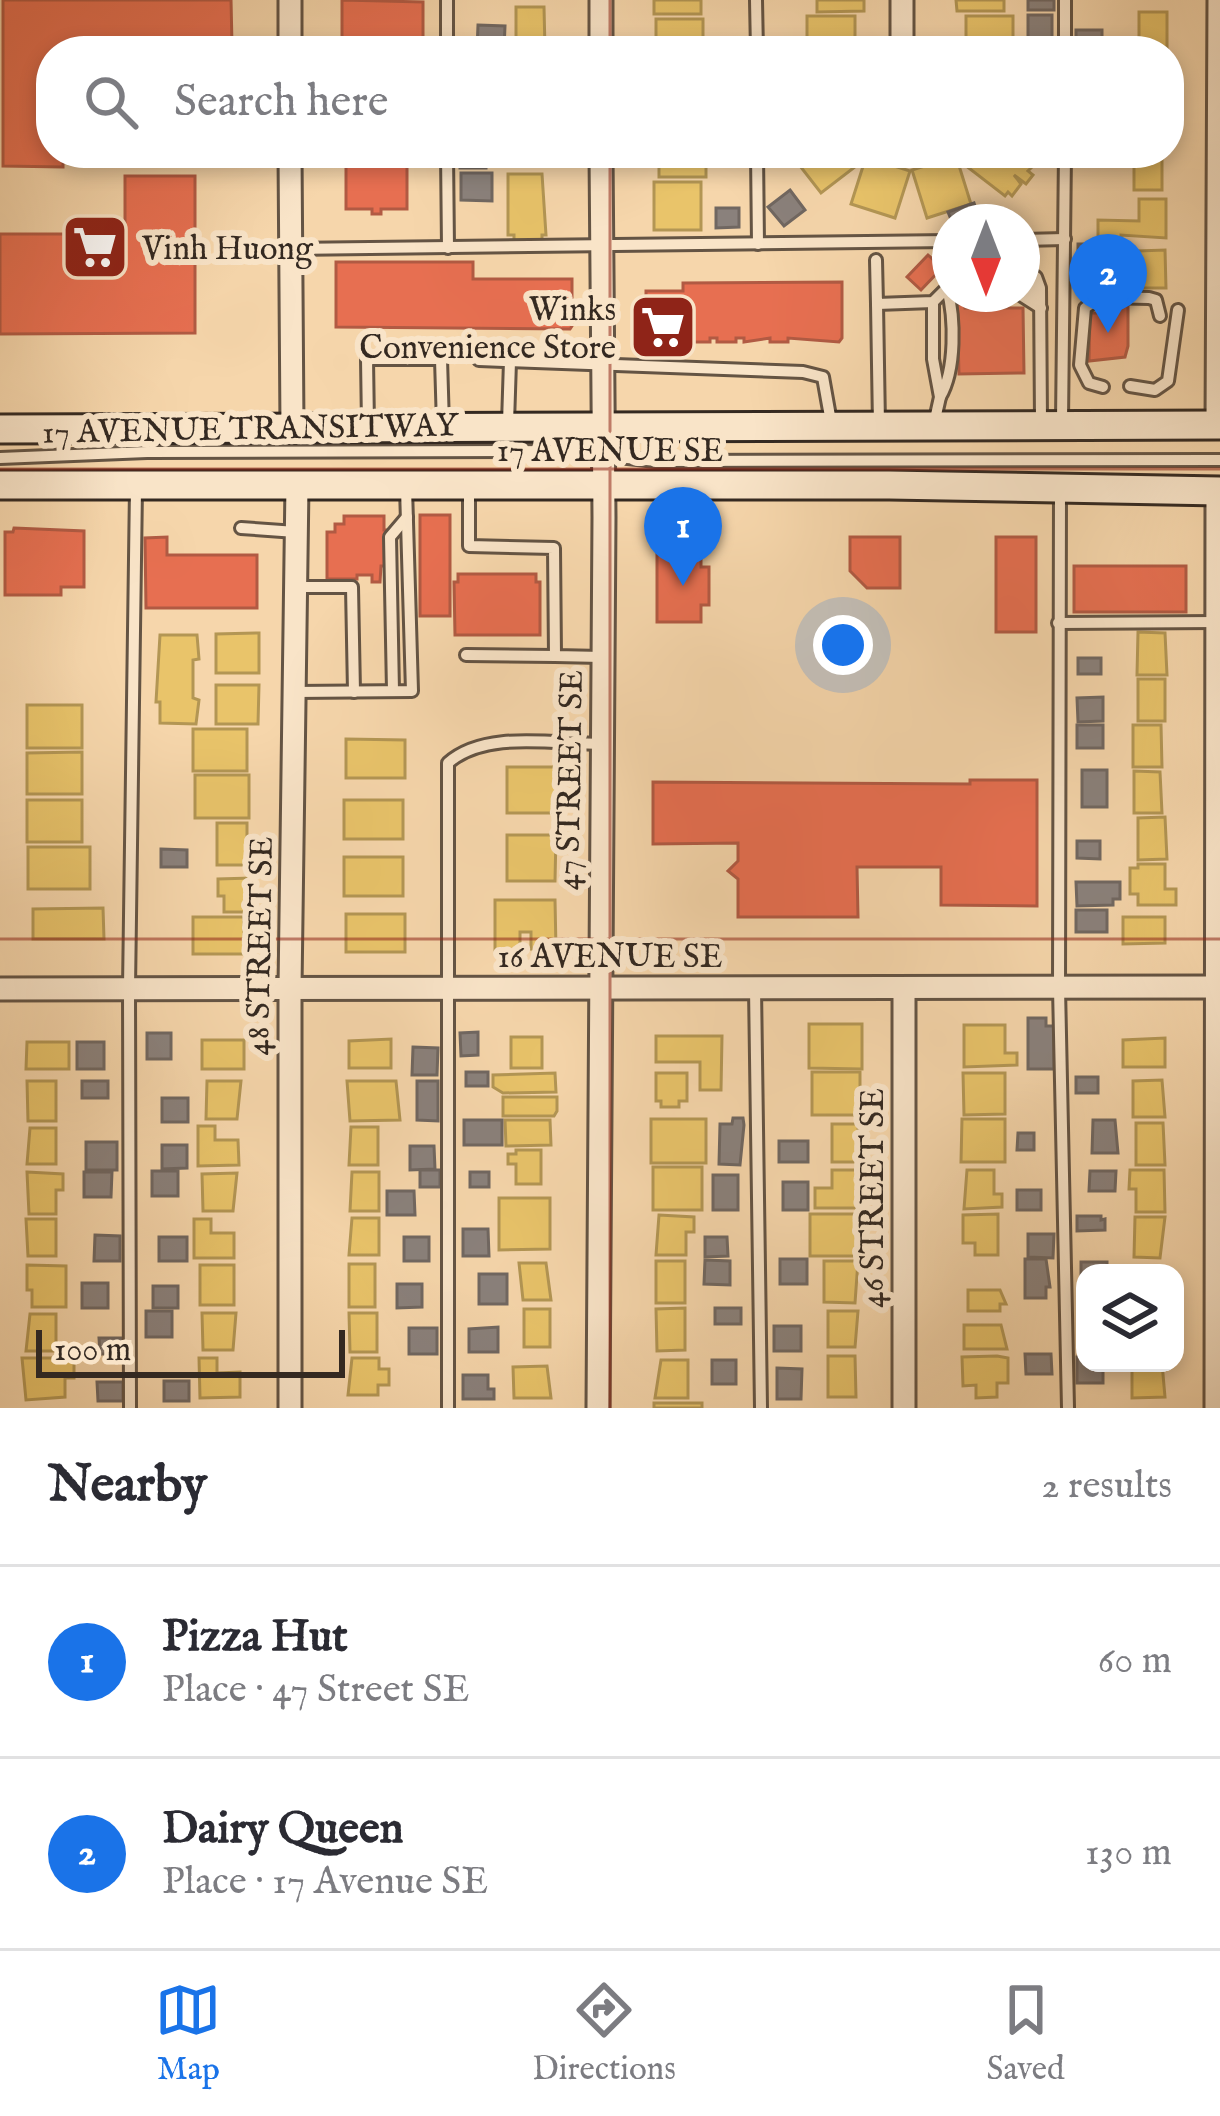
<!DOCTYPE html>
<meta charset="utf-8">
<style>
body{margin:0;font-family:"IM FELL English",serif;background:#f7f7f7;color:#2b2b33}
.controls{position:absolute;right:36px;bottom:36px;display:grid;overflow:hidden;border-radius:24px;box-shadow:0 6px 18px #0003}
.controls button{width:108px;height:108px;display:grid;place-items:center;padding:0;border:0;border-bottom:3px solid #e1e1e2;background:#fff;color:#2b2b33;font:60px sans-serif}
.compass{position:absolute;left:932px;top:204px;width:108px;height:108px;border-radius:50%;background:#fff;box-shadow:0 6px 18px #0003;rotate:180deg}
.scale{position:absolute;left:36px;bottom:30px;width:309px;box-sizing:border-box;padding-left:12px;border:6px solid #342921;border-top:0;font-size:33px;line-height:42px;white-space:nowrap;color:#342921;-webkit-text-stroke:9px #f9e4c8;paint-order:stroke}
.you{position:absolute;left:843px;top:645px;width:42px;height:42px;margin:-30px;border:9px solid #fff;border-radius:50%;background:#1a73e8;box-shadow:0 0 0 18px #1a73e833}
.badge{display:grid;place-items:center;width:78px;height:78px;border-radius:50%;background:#1a73e8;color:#fff;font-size:39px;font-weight:700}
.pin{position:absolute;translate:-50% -99px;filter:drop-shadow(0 3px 6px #0008)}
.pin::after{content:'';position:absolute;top:63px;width:42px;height:36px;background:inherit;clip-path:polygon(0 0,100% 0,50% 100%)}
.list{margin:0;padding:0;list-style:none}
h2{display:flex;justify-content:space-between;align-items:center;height:156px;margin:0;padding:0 48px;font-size:51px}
h2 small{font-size:39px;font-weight:400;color:#7c7c81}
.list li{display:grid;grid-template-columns:78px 1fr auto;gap:36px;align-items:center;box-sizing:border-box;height:192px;padding:0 48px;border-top:3px solid #e1e1e2}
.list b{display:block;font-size:45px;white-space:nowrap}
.list p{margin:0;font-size:39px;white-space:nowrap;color:#7c7c81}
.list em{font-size:39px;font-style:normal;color:#7c7c81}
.icon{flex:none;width:66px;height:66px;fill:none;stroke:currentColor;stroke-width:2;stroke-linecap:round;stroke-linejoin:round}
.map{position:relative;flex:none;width:1220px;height:1408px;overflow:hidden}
.search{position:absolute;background:#fff;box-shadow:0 6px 18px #0003;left:36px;right:36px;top:36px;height:132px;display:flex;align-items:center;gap:30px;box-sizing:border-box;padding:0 42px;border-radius:48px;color:#7c7c81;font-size:45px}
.sheet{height:540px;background:#fff}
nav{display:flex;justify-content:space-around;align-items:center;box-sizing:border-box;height:168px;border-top:3px solid #e1e1e2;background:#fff;font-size:33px;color:#7c7c81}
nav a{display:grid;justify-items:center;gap:6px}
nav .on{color:#1a73e8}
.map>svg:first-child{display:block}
.homes{fill:#e9c46a;stroke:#b39654;stroke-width:3}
.shops{fill:#e76f51;stroke:#b15a43;stroke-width:3}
.industry{fill:#8a817c;stroke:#706761;stroke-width:3}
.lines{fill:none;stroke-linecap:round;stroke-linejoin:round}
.lane-casing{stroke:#645444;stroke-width:16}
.street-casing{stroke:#645444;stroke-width:27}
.secondary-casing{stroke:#342921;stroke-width:33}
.lane{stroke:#f9e4c8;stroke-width:10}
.street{stroke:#f9e4c8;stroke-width:21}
.secondary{stroke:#f9e4c8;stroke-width:27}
.grid{fill:none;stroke:#8f2418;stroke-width:3;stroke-opacity:0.55}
.labels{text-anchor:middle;stroke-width:12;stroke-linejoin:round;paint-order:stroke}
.poi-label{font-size:33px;fill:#342921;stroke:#f9e4c8;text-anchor:start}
.street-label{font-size:33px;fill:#342921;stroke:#f9e4c8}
</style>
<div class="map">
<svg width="1220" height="1408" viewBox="0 0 1220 1408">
<rect width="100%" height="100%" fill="#f6d6ab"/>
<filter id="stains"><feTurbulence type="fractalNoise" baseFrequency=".00167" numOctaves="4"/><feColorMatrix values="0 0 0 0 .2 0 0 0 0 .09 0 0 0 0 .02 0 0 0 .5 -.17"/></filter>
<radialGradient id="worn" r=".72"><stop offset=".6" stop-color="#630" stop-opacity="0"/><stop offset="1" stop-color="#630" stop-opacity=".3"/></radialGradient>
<!-- homes -->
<g class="homes">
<rect x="654" y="0" width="47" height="14"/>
<path d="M817 0H864V11L817 12Z"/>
<path d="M956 0H1004V11H957Z"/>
<path d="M516 7H544L545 49H516Z"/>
<rect x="1139" y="12" width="28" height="39"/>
<rect x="807" y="16" width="48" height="35"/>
<rect x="966" y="16" width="47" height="35"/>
<rect x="656" y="19" width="47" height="32"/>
<rect x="659" y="153" width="47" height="24"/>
<path d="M798 153H852L860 163 821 193 793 157Z"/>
<path d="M968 153H1022L1033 166 1028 171 1033 175 1026 184 1014 175 1021 184 1012 196 1008 192 1005 196 961 162Z"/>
<rect x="1134" y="153" width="28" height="37"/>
<path d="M956 156 971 204 927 218 912 170Z"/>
<path d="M866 157 910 171 895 218 851 204Z"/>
<path d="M508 174H542L546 235H542V241H514V235H508Z"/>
<rect x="654" y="182" width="47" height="48"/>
<path d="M1139 199H1166V238L1121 235V244H1098V220L1139 221Z"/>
<path d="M1165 250 1166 288H1139L1138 251Z"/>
<path d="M1138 632 1165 633 1167 675H1137Z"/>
<path d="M259 633V673H216V634Z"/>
<path d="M160 635H197L199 659 193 660V698L199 700 196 724 160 723V702H156Z"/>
<rect x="1138" y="679" width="27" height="42"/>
<path d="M216 685H259L258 724H216Z"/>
<rect x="27" y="705" width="55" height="43"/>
<path d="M1133 725H1161L1162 767H1133Z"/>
<rect x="193" y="729" width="54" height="42"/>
<path d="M346 739 405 740V778H346Z"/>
<path d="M82 752V794H27V753Z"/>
<path d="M507 767H556L555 813H507Z"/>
<path d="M1134 771 1160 772 1162 813H1134Z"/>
<rect x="195" y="775" width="54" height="43"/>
<rect x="27" y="800" width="55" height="42"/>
<rect x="344" y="800" width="59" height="39"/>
<path d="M1165 817 1167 859 1138 860V818Z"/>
<rect x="217" y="823" width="30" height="42"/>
<path d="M507 835H556L555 881H507Z"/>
<rect x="28" y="847" width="62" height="42"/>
<rect x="344" y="857" width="59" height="39"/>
<path d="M1138 864H1165V889H1176V905H1138V894H1130V868H1138Z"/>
<path d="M251 878V912H224V896H218V879Z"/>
<path d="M495 900H555L556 949H531V932H520V949L495 950Z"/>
<path d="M103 908 104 939H33V909Z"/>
<rect x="346" y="914" width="59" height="38"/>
<rect x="193" y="917" width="51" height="37"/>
<path d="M1123 917H1165V943L1123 944Z"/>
<path d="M809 1024H862V1069L809 1068Z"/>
<path d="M964 1025H1005V1053H1017V1065L964 1067Z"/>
<path d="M656 1036H722L721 1090H700V1062H656Z"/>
<rect x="511" y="1037" width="31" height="31"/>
<path d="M1165 1038V1067H1123V1040Z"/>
<path d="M391 1039V1068H349V1041Z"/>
<rect x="202" y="1040" width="42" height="29"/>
<path d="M27 1042H69V1069H26Z"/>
<rect x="812" y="1072" width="48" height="43"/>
<path d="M555 1073 556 1092 503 1093 493 1087V1075Z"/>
<path d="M656 1073H687V1101H679V1107H661V1101H656Z"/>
<path d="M963 1073H1005V1114L964 1115Z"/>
<path d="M1162 1080 1165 1117H1133V1081Z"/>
<path d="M27 1081H56V1121H28Z"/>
<path d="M207 1081H241L237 1119H206Z"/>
<path d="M347 1081H396L400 1120 350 1121Z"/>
<path d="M503 1097H557V1111L554 1116H503Z"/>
<rect x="651" y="1119" width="55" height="44"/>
<path d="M962 1119H1005V1162H961Z"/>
<path d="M505 1120H550L551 1145 506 1146Z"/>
<path d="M1136 1123H1163L1165 1165H1136Z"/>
<path d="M832 1124H858L859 1162H832Z"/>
<path d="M198 1126H215V1140H238L239 1165 198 1166Z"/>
<path d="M351 1127H378V1165H349Z"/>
<path d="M30 1128H56V1164H27Z"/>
<path d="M516 1150H541V1184H516V1164H508V1154H516Z"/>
<rect x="653" y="1167" width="49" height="43"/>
<path d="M832 1170H859V1208H815V1188H832Z"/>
<path d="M967 1170H994V1194H1002V1207L964 1209Z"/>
<path d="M1130 1170H1164L1165 1212H1136V1189H1129Z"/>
<path d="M27 1172 63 1174V1190H56V1214H29Z"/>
<path d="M352 1172H379V1211H350Z"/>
<path d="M237 1173 233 1211H203L202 1174Z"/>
<path d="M499 1198H550V1249L499 1250Z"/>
<path d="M810 1214H860L859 1256H810Z"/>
<path d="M998 1214V1255H975V1243H963V1215Z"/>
<path d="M659 1215 694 1217V1232H686V1255H656Z"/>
<path d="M1135 1217H1165L1160 1258 1134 1257Z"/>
<path d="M352 1218H379V1255H349Z"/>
<path d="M26 1219H56V1256H28Z"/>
<path d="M194 1219H211V1233H234V1258H194Z"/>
<rect x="656" y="1261" width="29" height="42"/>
<path d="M824 1261H858L855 1303 824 1302Z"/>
<path d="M519 1263H546L551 1300H523Z"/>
<rect x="349" y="1264" width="26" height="43"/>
<path d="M27 1265 66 1266V1307H32V1290H27Z"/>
<rect x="200" y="1265" width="34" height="40"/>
<path d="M968 1290H1000L1006 1304H1000V1311H968Z"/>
<path d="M685 1308V1350L657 1351 656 1309Z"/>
<rect x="524" y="1309" width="26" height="38"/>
<path d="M828 1311H858L855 1347H828Z"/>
<path d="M202 1313H236L233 1350H203Z"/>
<path d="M349 1313H377V1352H350Z"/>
<path d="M30 1314H56V1351H26Z"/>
<path d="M964 1325H1001L1007 1349H964Z"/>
<path d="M828 1356H855L856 1397H828Z"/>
<path d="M997 1356 1008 1358V1383H997V1397L976 1398V1385L963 1386 962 1357Z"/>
<path d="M22 1358H74V1378H65V1397L26 1400Z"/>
<path d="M199 1358H217V1373L240 1372V1397L200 1398Z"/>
<path d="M352 1358H379V1369H389V1385H378V1395H348Z"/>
<path d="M661 1360H688V1398H655Z"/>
<path d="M1132 1363H1162L1165 1397 1132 1398Z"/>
<path d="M547 1366 551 1398H514L513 1367Z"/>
<rect x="654" y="1403" width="48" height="5"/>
</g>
<!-- shops -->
<g class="shops">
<path d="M3 0H231L232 45H87L81 51H51V153H63V167L3 166Z"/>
<path d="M342 0 423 2V51H342Z"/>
<path d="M346 153H407V209H381V214H372V209H346Z"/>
<path d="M125 176H195V333L0 334V234H125Z"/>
<path d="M928 255 942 268 921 290 907 277Z"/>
<path d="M336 262H473V279H572V326L570 329 336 327Z"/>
<path d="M842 282V338L839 342 788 338V342H770V338L744 342V338H736V342H717V338H710V342H687V338L649 342 646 338V291H683V283Z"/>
<path d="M1104 302 1128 305V346L1125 357 1089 361 1090 313H1104Z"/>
<path d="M957 304H964L965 308H1023L1024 373 959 374Z"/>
<rect x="420" y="515" width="30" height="101"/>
<path d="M344 516H384V530H388V566H381L380 582H372V575H357V579H327V532H335V524H344Z"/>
<path d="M14 528 84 531V587H61V595H5V532H13Z"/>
<path d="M657 536H701V567H709V605H701V622H657Z"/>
<path d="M167 537V555H257V608H146L145 538Z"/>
<path d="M850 537H900V588H867L850 571Z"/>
<rect x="996" y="537" width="40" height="95"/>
<rect x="1074" y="566" width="112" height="46"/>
<path d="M458 574H536V582H540V635H455L454 582H458Z"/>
<path d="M970 780H1037V906L941 905V867H857L858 917H738V879L728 871 738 861V843L653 844V782L970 784Z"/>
</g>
<!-- industry -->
<g class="industry">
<rect x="1028" y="0" width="26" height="10"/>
<rect x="1028" y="15" width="24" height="25"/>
<path d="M478 25 505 26 504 50H477Z"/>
<rect x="1076" y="30" width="26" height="21"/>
<rect x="460" y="153" width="26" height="15"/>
<path d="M461 173H492V201L461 200Z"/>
<path d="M790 190 805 210 784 226 768 207Z"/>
<path d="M974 203 980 222H952L948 212Z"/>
<path d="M716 208H739V227L716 228Z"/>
<rect x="1078" y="244" width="25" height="24"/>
<rect x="1078" y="658" width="23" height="16"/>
<path d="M1103 697V721L1078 722 1077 698Z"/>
<rect x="1077" y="725" width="26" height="23"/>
<rect x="1082" y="770" width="25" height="37"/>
<path d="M1077 841H1100V859L1077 858Z"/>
<path d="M161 849 187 850V867H161Z"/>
<path d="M1076 882H1120V899H1113V905L1077 906Z"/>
<rect x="1076" y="910" width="31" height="22"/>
<path d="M1028 1018H1046V1026H1054V1069H1028Z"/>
<path d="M478 1032V1055L461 1056 460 1033Z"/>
<rect x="147" y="1033" width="24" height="26"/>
<rect x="77" y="1042" width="27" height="27"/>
<path d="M413 1047 438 1048 437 1075H412Z"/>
<rect x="466" y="1072" width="22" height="14"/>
<rect x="1076" y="1077" width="22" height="16"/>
<rect x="82" y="1081" width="26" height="17"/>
<path d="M417 1081H438V1121L417 1120Z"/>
<rect x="162" y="1098" width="26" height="24"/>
<path d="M733 1118H743L744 1125 740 1165 719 1164 720 1124H732Z"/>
<rect x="464" y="1120" width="38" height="25"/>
<path d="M1093 1120H1115L1118 1153H1092Z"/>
<path d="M1018 1133H1034V1150H1017Z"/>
<rect x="779" y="1141" width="29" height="21"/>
<rect x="86" y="1142" width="31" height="28"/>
<path d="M162 1145H187V1168L162 1169Z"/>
<path d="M410 1146H434L435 1169 410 1170Z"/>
<rect x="420" y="1170" width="20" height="17"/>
<rect x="152" y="1171" width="26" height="25"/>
<path d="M1090 1171H1116L1115 1191H1089Z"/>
<path d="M84 1172H112L111 1197H84Z"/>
<rect x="470" y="1172" width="19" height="15"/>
<rect x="713" y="1175" width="25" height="35"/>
<rect x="783" y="1182" width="25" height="28"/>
<rect x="1017" y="1190" width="24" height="20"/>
<path d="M387 1191H414L415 1215H387Z"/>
<path d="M1077 1216H1101V1220L1105 1219V1230L1077 1231Z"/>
<path d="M463 1229H488L489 1256H463Z"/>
<path d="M1028 1234H1054L1053 1258 1028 1257Z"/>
<path d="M95 1235 120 1236V1261H94Z"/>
<rect x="159" y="1237" width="28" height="24"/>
<rect x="404" y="1237" width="25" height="24"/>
<path d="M705 1237H727L728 1256 705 1257Z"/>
<rect x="780" y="1259" width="27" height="25"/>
<path d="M1025 1259H1046L1050 1287H1046V1298H1025Z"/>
<path d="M705 1260 730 1261V1285L704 1284Z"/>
<path d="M1081 1262H1107V1273H1085V1286H1081Z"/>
<rect x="479" y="1274" width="28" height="30"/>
<rect x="82" y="1283" width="26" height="25"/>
<path d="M397 1284H422V1307L397 1308Z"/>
<rect x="153" y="1286" width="25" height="22"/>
<rect x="715" y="1308" width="26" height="16"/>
<rect x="146" y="1311" width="26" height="26"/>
<rect x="774" y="1326" width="27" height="25"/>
<path d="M498 1327V1352H469V1329Z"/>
<rect x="409" y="1328" width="28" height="26"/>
<path d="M99 1338H123V1354H100Z"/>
<path d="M1025 1354H1051L1052 1374H1026Z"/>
<path d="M1077 1357H1085V1363H1103V1383H1077Z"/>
<rect x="712" y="1360" width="24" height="24"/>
<path d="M777 1368 802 1369 801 1399H777Z"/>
<path d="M463 1375H488V1389H494V1399H463Z"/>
<rect x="164" y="1381" width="25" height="20"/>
<path d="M97 1382H123V1401H98Z"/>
</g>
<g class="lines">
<defs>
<g id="lane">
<path d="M447 0V51"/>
<path d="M756 0 757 51"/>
<path d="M1065 0V51"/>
<path d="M447 153 448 248"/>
<path d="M757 153 758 244"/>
<path d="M1022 240 1065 239"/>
<path d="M290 249 950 241"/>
<path d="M876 260 877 304 933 302 950 285"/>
<path d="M1022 267 1036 277 1040 288 1041 421"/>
<path d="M1022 282 1030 287 1033 301"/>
<path d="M1019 294 1041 308"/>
<path d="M933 302V359L940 397 934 424"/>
<path d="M877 304 879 425"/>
<path d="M479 360 803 372 823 377 831 422"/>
<path d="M1130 386 1155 390 1168 381 1178 310"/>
<path d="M1103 387 1089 383 1080 365 1085 308 1101 297 1149 298 1156 300 1160 316"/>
<path d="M940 397C956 370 955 318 947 288"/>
<path d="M1062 421 1065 153"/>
<path d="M508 423 510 361"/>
<path d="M368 425 367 359H441L443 425"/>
<path d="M0 458 147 452 561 451 656 461 1220 460"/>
<path d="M469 488V546L554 548 555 656 602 657"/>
<path d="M1060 490 1059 988 1068 1408"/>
<path d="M241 528 296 532"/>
<path d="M296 587H352L354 692"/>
<path d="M1058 623 1217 622"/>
<path d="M466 655 555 656"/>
<path d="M393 691 390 537 407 517"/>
<path d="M294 692 412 691 406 488"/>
<path d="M755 988 761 1408"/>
<path d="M130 1408 129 988 136 488"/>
<path d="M448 1408V763C485 730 553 744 601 744"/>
</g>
<g id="street">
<path d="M290 0V51"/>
<path d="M601 51V0"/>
<path d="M902 51V0"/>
<path d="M290 153 292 426"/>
<path d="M1217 425 1219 0"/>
<path d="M904 988V1408"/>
<path d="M0 989 1220 987"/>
<path d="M290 1408V988L297 485"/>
<path d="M598 1408 604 517 601 153"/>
<path d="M1216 1408 1217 491"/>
</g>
<g id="secondary">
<path d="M0 429 1220 425"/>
<path d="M0 485H889L1220 491"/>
</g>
</defs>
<!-- lane casing -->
<use href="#lane" class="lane-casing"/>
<!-- street casing -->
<use href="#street" class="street-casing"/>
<!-- secondary casing -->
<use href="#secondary" class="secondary-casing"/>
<!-- lane -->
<use href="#lane" class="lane"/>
<!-- street -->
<use href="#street" class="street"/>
<!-- secondary -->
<use href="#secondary" class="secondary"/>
</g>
<!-- grid -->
<path class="grid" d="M610 0V51M610 153V1408M0 469H1220M0 939H1220"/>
<!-- icons -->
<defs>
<symbol id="supermarket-square" viewBox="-11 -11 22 22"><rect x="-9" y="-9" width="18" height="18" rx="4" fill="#8f2418" stroke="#f9e4c8"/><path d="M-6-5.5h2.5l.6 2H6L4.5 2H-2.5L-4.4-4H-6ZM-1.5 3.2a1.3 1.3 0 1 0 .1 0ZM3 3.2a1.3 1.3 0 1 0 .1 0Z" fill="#fff"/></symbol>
</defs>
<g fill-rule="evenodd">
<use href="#supermarket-square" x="57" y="209" width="76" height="76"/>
<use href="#supermarket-square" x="625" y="289" width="76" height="76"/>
</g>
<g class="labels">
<!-- poi labels -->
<g class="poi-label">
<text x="142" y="259">Vinh Huong</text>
<text x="616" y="320" text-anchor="end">Winks<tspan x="616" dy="38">Convenience Store</tspan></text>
</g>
<!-- street labels -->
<g class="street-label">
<text transform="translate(250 427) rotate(-1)" y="12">17 AVENUE TRANSITWAY</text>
<text x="610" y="461">17 AVENUE SE</text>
<text transform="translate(568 780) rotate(-89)" y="12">47 STREET SE</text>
<text transform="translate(258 946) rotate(-89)" y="12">48 STREET SE</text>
<text x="610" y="967">16 AVENUE SE</text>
<text transform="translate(871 1198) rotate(-90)" y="12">46 STREET SE</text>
</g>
</g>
<rect width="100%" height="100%" filter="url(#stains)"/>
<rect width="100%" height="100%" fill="url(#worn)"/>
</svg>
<div class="controls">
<button><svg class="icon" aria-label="layers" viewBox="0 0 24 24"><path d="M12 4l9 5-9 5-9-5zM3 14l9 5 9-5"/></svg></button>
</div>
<svg class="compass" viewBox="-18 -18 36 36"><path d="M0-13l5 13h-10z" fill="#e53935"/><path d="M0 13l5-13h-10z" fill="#7c7c81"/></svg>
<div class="scale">100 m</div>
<div class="you"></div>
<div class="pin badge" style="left:683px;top:586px">1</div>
<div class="pin badge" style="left:1108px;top:333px">2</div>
<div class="search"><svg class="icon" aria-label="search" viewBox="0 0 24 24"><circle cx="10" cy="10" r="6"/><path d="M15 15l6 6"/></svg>Search here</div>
</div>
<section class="sheet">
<h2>Nearby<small>2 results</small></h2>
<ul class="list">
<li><span class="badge">1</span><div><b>Pizza Hut</b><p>Place · 47 Street SE</p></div><em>60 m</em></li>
<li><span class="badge">2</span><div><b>Dairy Queen</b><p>Place · 17 Avenue SE</p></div><em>130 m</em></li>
</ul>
</section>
<nav>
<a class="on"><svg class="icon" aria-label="map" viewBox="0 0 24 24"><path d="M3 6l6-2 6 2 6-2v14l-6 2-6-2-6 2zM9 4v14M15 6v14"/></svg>Map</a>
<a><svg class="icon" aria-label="directions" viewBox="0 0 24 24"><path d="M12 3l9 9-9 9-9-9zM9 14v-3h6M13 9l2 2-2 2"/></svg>Directions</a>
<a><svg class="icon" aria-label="saved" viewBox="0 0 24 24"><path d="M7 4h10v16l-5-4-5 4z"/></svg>Saved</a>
</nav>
